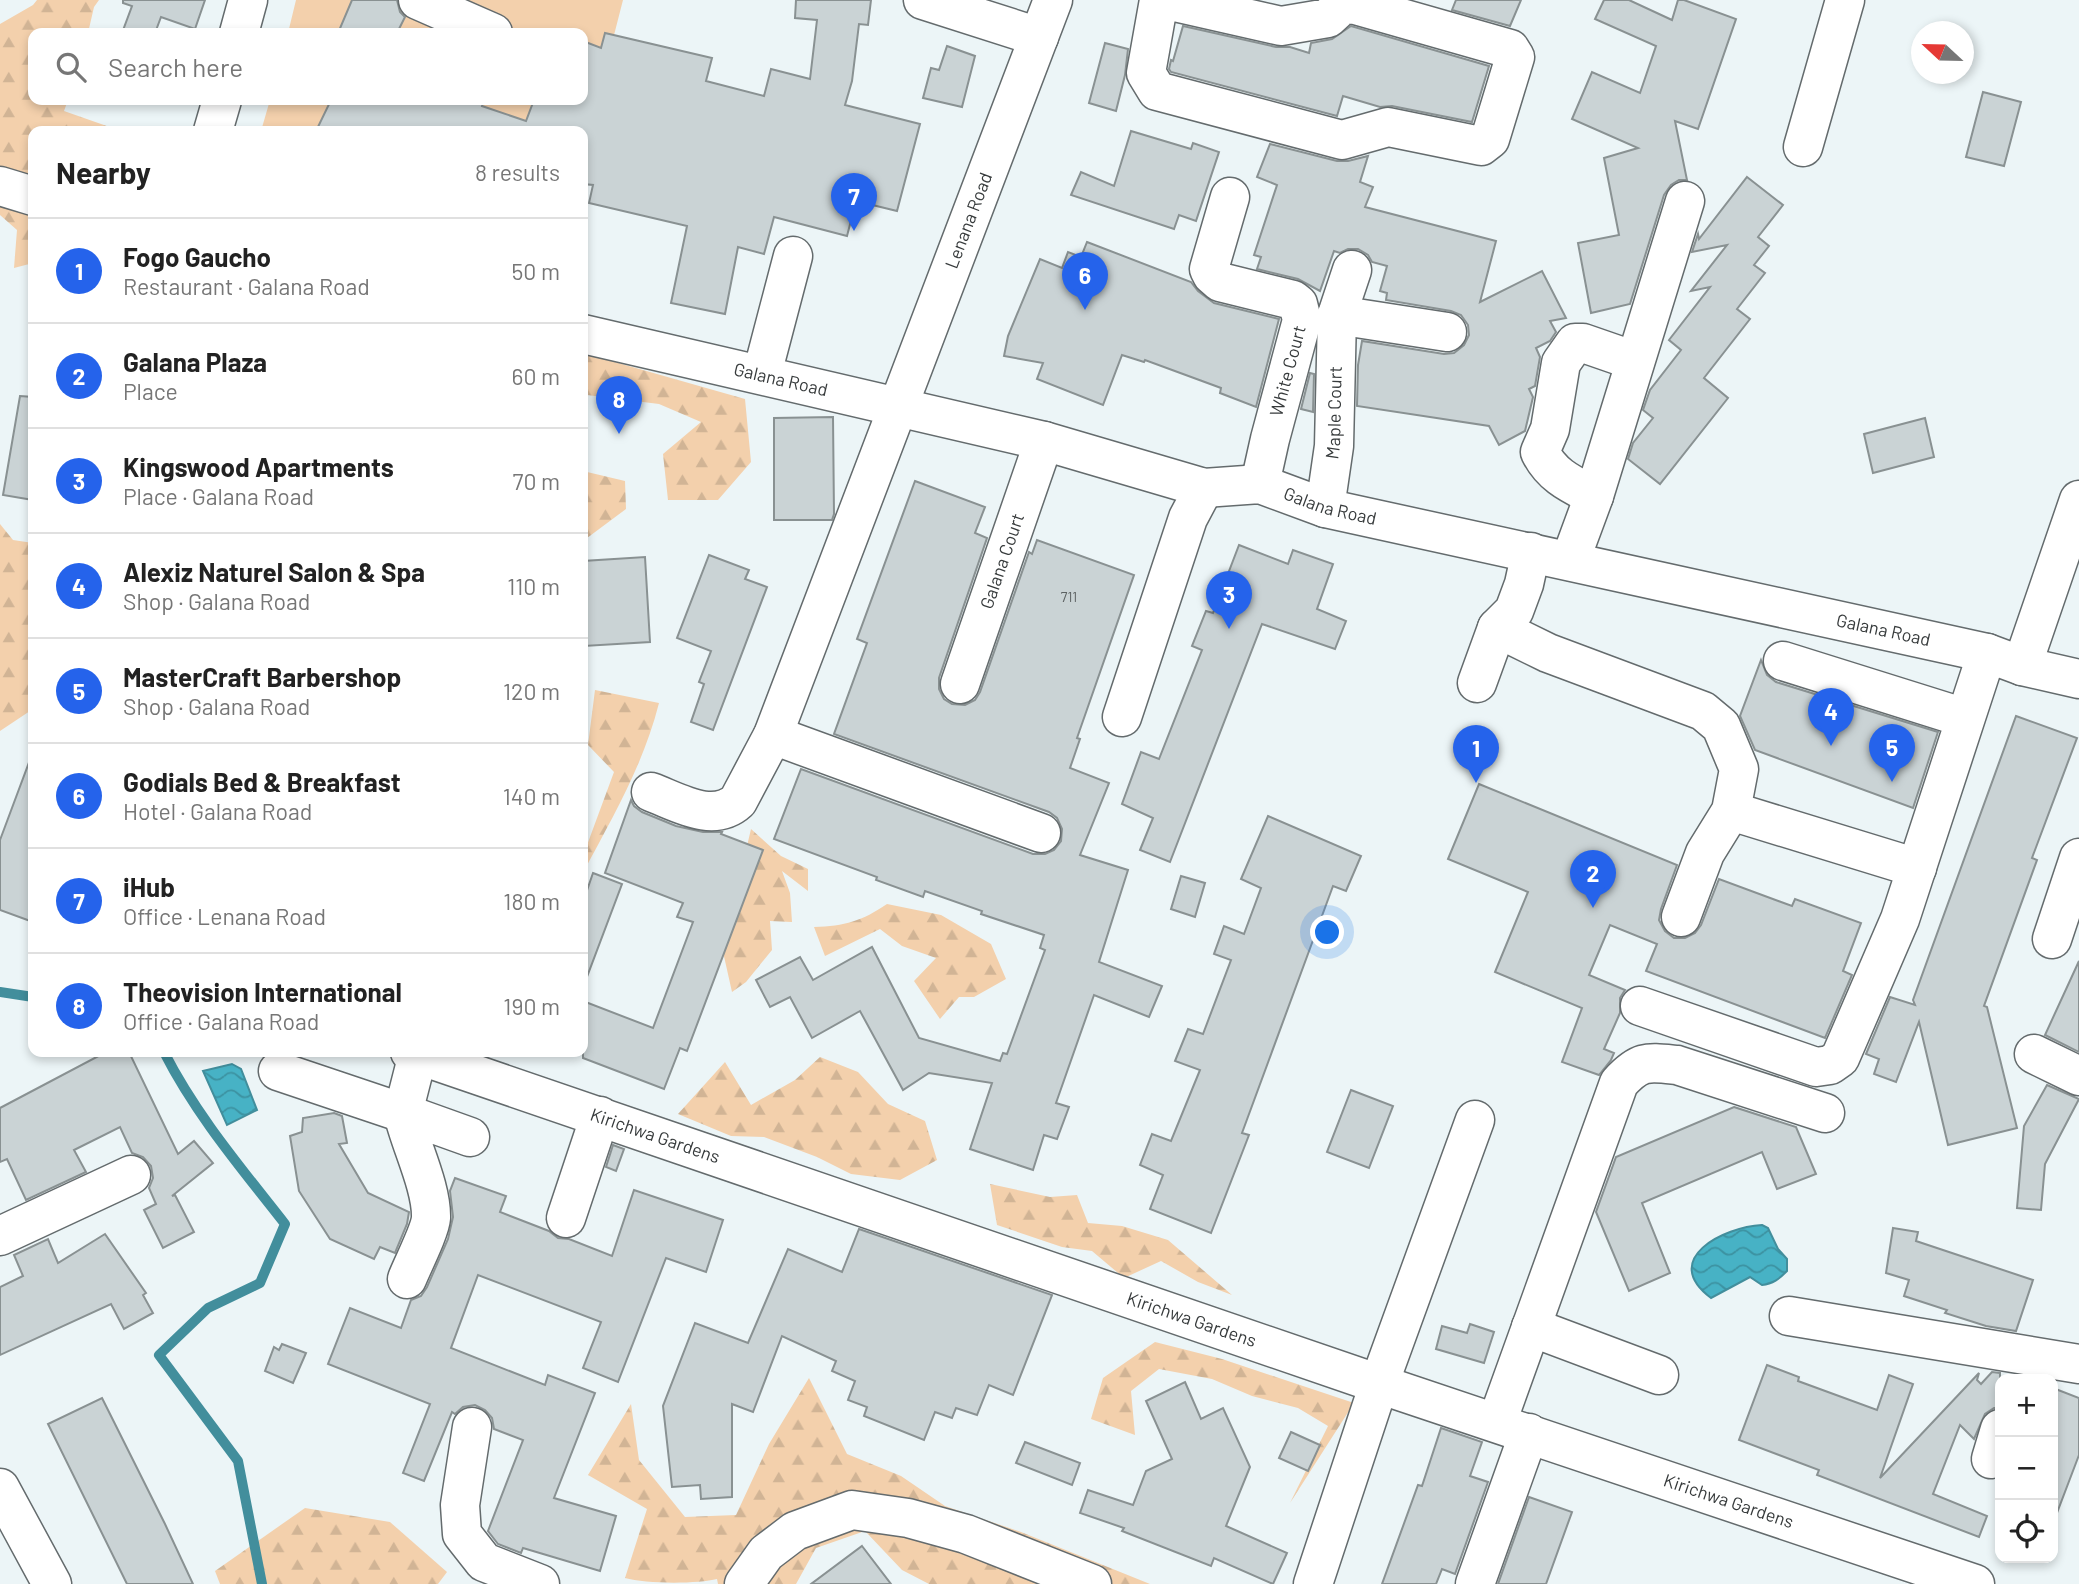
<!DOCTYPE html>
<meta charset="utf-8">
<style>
body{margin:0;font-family:Barlow,sans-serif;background:#f6f6f6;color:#222}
.controls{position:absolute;right:21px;bottom:21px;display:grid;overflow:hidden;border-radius:14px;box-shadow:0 4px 10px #0003}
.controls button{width:63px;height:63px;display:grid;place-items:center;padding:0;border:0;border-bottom:2px solid #e0e0e0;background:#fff;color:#222;font:35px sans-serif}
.compass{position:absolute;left:1911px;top:21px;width:63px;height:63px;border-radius:50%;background:#fff;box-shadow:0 4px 10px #0003;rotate:292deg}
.you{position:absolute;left:1328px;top:933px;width:24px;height:24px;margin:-18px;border:5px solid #fff;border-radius:50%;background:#1a73e8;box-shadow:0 0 0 10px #1a73e833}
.badge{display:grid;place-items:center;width:46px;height:46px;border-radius:50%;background:#2563eb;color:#fff;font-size:23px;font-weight:700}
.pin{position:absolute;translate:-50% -58px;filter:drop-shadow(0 2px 4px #0008)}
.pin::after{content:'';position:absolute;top:37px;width:24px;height:21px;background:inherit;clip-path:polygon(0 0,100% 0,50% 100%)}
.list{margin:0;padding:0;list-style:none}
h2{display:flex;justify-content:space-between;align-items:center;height:91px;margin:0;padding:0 28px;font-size:30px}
h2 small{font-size:23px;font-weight:400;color:#767676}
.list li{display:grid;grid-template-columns:46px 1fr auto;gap:21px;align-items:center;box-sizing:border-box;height:105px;padding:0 28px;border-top:2px solid #e0e0e0}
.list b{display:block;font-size:26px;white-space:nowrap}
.list p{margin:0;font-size:23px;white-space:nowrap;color:#767676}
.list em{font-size:23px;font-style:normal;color:#767676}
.icon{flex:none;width:38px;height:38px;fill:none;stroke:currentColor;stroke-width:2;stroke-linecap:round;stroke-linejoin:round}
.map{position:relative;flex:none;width:2079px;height:1584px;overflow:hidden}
.search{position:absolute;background:#fff;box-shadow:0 4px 10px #0003;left:28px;top:28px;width:560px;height:77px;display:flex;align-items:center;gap:18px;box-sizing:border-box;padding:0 24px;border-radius:14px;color:#767676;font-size:26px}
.panel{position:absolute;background:#fff;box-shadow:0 4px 10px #0003;left:28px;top:126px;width:560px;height:931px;border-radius:14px}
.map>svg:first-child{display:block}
.green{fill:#f3d0ac}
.forest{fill:url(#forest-firs)}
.water{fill:url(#water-waves);stroke:#428e9c;stroke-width:2}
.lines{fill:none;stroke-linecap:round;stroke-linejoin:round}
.stream{stroke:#428e9c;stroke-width:10}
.building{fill:#cad3d5;stroke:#899192;stroke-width:2}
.minor-casing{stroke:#646b6d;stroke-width:41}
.major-casing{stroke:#646b6d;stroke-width:41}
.minor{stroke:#fff;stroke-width:38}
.major{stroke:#fff;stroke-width:38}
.labels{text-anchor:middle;stroke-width:5;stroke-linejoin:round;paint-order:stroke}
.number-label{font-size:14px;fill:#5c6162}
.street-label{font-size:18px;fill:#373b3c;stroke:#fff}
</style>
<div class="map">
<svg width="2079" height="1584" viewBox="0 0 2079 1584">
<defs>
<pattern id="forest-firs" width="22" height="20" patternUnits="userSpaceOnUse" patternTransform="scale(1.75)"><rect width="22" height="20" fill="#f3d0ac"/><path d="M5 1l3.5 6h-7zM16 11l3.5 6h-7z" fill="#d1b495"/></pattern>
<pattern id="water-waves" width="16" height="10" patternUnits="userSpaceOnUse" patternTransform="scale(1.75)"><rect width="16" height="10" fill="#47b2c5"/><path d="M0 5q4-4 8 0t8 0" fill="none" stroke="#3c92a1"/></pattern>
</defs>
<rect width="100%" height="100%" fill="#ecf5f7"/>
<!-- green -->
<path class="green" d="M296 0H623L583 156V131H261L270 100H583V33H288Z"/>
<!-- forest -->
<g class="forest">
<path d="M37 0H99L94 7 88 33H33V100H68L64 111 121 131H33V263L14 268 17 230 0 215V24L33 5Z"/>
<path d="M583 353 745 399 751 462 718 500H668L663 454 701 422 659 404 587 395 583 400Z"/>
<path d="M583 471 625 481 626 509 583 541Z"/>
<path d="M0 524 13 540 33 543V709L0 731Z"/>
<path d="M595 690 659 703C643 766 613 816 583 873V856L614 772 588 745Z"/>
<path d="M751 829 781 856 808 869V891L782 871 790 893 792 922 770 921 772 950 746 982 732 992 719 934 743 863Z"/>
<path d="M887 904 941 915 991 944 1006 979 974 997H959L940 1019 914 981 936 958 902 946 880 929 825 956 814 927C845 926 862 921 887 904Z"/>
<path d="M820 1057 858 1072 888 1104 925 1121 937 1160 900 1180 851 1174 817 1157 764 1137 731 1136 678 1114 725 1062 751 1105 795 1080Z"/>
<path d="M990 1184 1050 1197 1077 1195 1088 1223 1122 1226 1168 1240 1232 1295 1198 1282 1161 1261 1124 1278 1092 1251 1062 1247 997 1225Z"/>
<path d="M1155 1342 1222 1359 1354 1403 1290 1503 1328 1426 1298 1408 1252 1396 1212 1379 1159 1369 1131 1391 1135 1435 1091 1419 1103 1378Z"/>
<path d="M809 1378 847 1454 901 1476 945 1506 1021 1532 1150 1584H929L902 1570 865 1531 816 1548 796 1584H718L717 1579C698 1584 645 1584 625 1578L647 1509 588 1475 631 1404 639 1460 685 1517 736 1515 769 1444Z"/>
<path d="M305 1508 390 1522 447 1572 438 1584H220L215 1571Z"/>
</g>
<!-- water -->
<g class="water">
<path d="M232 1064 241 1069 257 1110 227 1125 203 1071Z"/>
<path d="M1762 1225 1768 1228 1778 1249 1787 1259V1271C1779 1279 1773 1284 1762 1285L1750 1277 1711 1298C1659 1259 1724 1227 1762 1225Z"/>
</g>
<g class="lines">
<!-- stream -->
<g class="stream">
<path d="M0 992 33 997"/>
<path d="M164 1052C196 1115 242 1169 285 1224L260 1283 208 1308 159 1355 238 1461 262 1584"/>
</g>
</g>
<!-- building -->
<g class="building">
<path d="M123 0H205L195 29 161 17 155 33H122L132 6 123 3Z"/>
<path d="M352 0H397L400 12 405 17 397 33H338Z"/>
<path d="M796 0H871L868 25 859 24 852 81 845 105 920 124 897 211 856 201 847 236 774 217 764 254 738 247 725 314 671 303 687 226 589 203 593 185 583 184V131H316L331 100H484L482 106 526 121 534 100H583V41L601 48 605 33 712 58 706 81 764 96 771 69 810 79 817 20 795 18Z"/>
<path d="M1456 0H1521L1510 26 1452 10Z"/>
<path d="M1604 0H1629L1672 20 1678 0H1684L1736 19 1698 129 1675 121 1687 180H1679L1671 185 1664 195 1630 304 1591 313 1578 243 1619 235 1604 158 1638 148 1572 119 1592 72 1640 93 1656 46 1595 19Z"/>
<path d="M1183 26 1276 47H1290L1309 53 1311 43 1332 39 1351 26 1489 66 1472 122 1392 106 1380 107 1343 96 1337 116 1171 72 1169 69 1171 60 1173 61Z"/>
<path d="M1105 43 1128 49 1125 75 1116 111 1089 103Z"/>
<path d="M947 46 975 56 962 107 923 98 931 68 939 70Z"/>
<path d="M1983 92 2021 102 2004 166 1966 157Z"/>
<path d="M1131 131 1191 149 1193 143 1219 152 1196 221 1179 215 1174 229 1071 195 1081 172 1114 186Z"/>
<path d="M1270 144 1337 161H1348L1368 156 1360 182 1373 187 1365 207 1496 241 1480 302 1542 271 1566 318 1550 321 1556 332 1550 341 1536 348 1540 357 1535 386 1529 389 1533 397 1525 431 1499 445 1489 426 1357 406 1358 365 1362 341 1444 354 1454 353 1464 345 1469 335 1468 325 1461 315 1451 311 1386 300 1387 293 1380 291 1387 266 1372 262 1368 255 1358 249H1348L1340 253 1334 251 1320 291 1298 279 1257 269 1261 257 1254 255 1277 185 1257 177Z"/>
<path d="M1747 177 1783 205 1758 237 1769 246 1754 265 1765 273 1737 309 1750 319 1704 378 1728 398 1660 484 1628 459 1633 443 1653 418 1643 410 1650 390 1681 350 1669 340 1710 287 1691 291 1727 245 1692 252 1698 234 1699 239Z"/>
<path d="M1087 242 1191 282 1198 291 1214 303 1279 319 1256 407 1220 393 1221 388 1145 360 1144 362 1122 355 1103 405 1037 379 1043 363 1004 356 1008 336 1040 259 1062 268 1068 252 1081 257Z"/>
<path d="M1310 373 1314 374 1313 412 1301 409Z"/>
<path d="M20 396 33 397V500L3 495Z"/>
<path d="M833 417 834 514 832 520H774V418Z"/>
<path d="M1925 418 1934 457 1873 473 1864 434Z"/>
<path d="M915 481 985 507 975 533 987 538 939 678V689L944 699 952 704 965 705 975 700 980 692 1029 552 1032 554 1037 540 1134 575 1077 738 1080 739 1070 768 1109 783 1080 855 1128 870 1099 962 1162 986 1149 1017 1094 995 1056 1103 1069 1107 1057 1139 1044 1135 1033 1170 970 1149 992 1083 929 1073 903 1090 860 1011 812 1038 790 997 770 1007 756 980 800 957 813 980 872 947 919 1038 1000 1061 1003 1053 1007 1054 1045 950 1040 948 1044 935 981 914 982 911 925 891 923 897 876 880 877 877 774 839 801 769 1033 854H1045L1054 850 1061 841 1062 829 1057 818 1049 812 834 734 867 643 857 639Z"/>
<path d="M1239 545 1288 564 1293 550 1333 564 1317 609 1346 621 1335 649 1262 624 1170 862 1140 850 1153 818 1122 804 1141 752 1159 759 1202 650 1192 646 1206 611 1213 613Z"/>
<path d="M709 555 749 570 745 579 767 587 713 730 691 722 704 684 699 682 711 651 677 638Z"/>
<path d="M645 557 650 642 584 646 583 561Z"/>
<path d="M1761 660 1767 675 1776 682 1938 732 1913 808 1755 750 1740 716Z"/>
<path d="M2016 716 2077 738 2032 858 2037 860 1984 1006 1987 1007 2017 1128 1948 1145 1919 1022 1896 1082 1874 1074 1879 1059 1866 1054 1890 997 1915 1005 1913 1000Z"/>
<path d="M31 757 33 758V922L0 910V840Z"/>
<path d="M1479 784 1677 865 1661 909 1659 920 1665 931 1674 938H1685L1695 933 1701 925 1719 879 1792 906 1795 899 1861 923 1843 971 1852 975 1825 1038 1646 971 1657 944 1610 925 1589 975 1625 990 1620 998V1013L1604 1049 1614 1053 1611 1060 1599 1075 1562 1062 1582 1008 1495 972 1528 892 1448 859Z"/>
<path d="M631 800 634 806 642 812 676 826 703 832H722L721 834 763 850 687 1051 680 1048 664 1089 583 1058V1001L653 1028 693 922 677 917 683 903 605 873Z"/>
<path d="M1268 816 1361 856 1346 891 1333 886 1242 1133 1249 1135 1211 1233 1150 1209 1163 1175 1140 1165 1152 1134 1171 1141 1200 1070 1175 1061 1188 1029 1203 1034 1231 960 1214 954 1224 926 1244 934 1261 888 1241 879Z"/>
<path d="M593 873 622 884 585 982 583 981V902Z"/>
<path d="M1181 876 1205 883 1195 917 1171 909Z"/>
<path d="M2079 961V1052L2045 1035Z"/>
<path d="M106 1052H129L178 1154 194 1141 213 1163 172 1196 175 1195 194 1232 163 1248 144 1210 156 1204 149 1188 153 1178 151 1166 143 1157 132 1153 120 1127 74 1150 86 1172 26 1200 7 1159 0 1162V1108Z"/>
<path d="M2047 1085 2079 1099 2045 1164 2041 1210 2017 1208 2024 1126Z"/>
<path d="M1351 1090 1393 1106 1369 1168 1327 1152Z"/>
<path d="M1734 1107 1796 1127 1816 1174 1777 1189 1762 1152 1642 1203 1670 1273 1629 1291 1596 1212 1616 1157Z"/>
<path d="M334 1113 342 1116 347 1143 339 1144 368 1193 409 1212 407 1224 395 1253 380 1247 374 1259 330 1239 299 1191 290 1136 302 1132 303 1118Z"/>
<path d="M613 1145 624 1149 616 1171 606 1167Z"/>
<path d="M455 1178 506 1196 500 1212 549 1231 558 1238 569 1239 612 1256 634 1190 723 1220 706 1272 666 1258 618 1382 583 1368 601 1322 478 1275 451 1348 545 1385 548 1375 595 1393 554 1498 616 1516 600 1571 523 1548 521 1553 498 1544 488 1531 523 1440 494 1429 492 1418 485 1410 475 1405 463 1407 455 1414 452 1412 424 1481 403 1473 430 1404 328 1364 350 1308 401 1328 411 1300 421 1296 427 1287 448 1239 453 1217 450 1191Z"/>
<path d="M1893 1228 1918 1232 1916 1241 2033 1280 2016 1331 1986 1326 1945 1313 1947 1310 1904 1296 1909 1280 1886 1273Z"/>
<path d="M859 1229 1052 1295 1013 1395 989 1385 977 1415 956 1408 952 1418 935 1412 924 1440 864 1416 867 1407 848 1400 855 1381 832 1371 836 1361 782 1336 753 1412 732 1404V1497L701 1499 700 1485 672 1487 663 1406 695 1323 748 1343 788 1249 842 1272Z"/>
<path d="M105 1234 146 1293 143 1295 153 1313 124 1329 111 1304 0 1355V1287L23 1276 14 1255 48 1239 58 1263Z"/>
<path d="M1470 1324 1494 1332 1484 1363 1436 1349 1442 1326 1467 1333Z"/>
<path d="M282 1344 306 1353 293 1383 265 1371 274 1347 279 1350Z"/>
<path d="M1767 1365 1799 1377 1798 1381 1877 1410 1889 1375 1913 1384 1880 1478 1979 1373 1977 1380 1981 1384 1992 1372 2000 1373V1408H1994L1985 1414 1974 1439 1960 1425 1933 1494 1987 1516 1979 1537 1817 1475 1819 1470 1739 1440Z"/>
<path d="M1185 1382 1201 1419 1223 1408 1250 1467 1226 1526 1287 1553 1273 1584 1214 1558 1211 1566 1122 1531 1124 1528 1080 1513 1088 1490 1133 1505 1146 1471 1172 1459 1146 1401Z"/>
<path d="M2053 1388 2079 1398V1455L2055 1518 2053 1517Z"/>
<path d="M102 1398 165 1524 193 1584H127L48 1424Z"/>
<path d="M1441 1428 1482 1442 1470 1476 1488 1482 1455 1574 1442 1569 1436 1584H1382L1418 1485 1422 1486Z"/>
<path d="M1291 1432 1320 1445 1308 1471 1279 1458Z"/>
<path d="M1025 1442 1080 1463 1072 1485 1016 1463Z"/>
<path d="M1529 1497 1572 1512 1546 1584H1498Z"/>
<path d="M862 1546 891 1584H811Z"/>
</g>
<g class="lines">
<defs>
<g id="minor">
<path d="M418 0 493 33"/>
<path d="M923 0 1039 37"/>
<path d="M1159 0 1146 73 1157 91 1342 140 1388 127 1481 146 1490 139 1515 57 1510 49 1352 4 1341 6 1328 18 1281 26 1166 0"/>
<path d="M1803 147 1845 0"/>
<path d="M0 186 33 196"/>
<path d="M1230 197 1209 269 1212 275 1220 282 1293 300 1298 304 1302 320 1270 439 1260 484"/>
<path d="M1337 315 1447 332"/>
<path d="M762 374 793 256"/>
<path d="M1594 496C1571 484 1552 476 1540 452L1550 429 1561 363 1575 343H1583L1635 361"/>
<path id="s1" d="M1325 508 1334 446 1337 315 1352 270"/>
<path d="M1570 561 1594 496 1685 201"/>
<path d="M1497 628 1548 653 1703 711 1721 726 1739 769 1731 811 1705 853 1681 917"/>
<path d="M1783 661 1965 718"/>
<path d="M2022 666 2079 500"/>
<path d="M1477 683 1497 628 1514 611 1524 584 1531 552"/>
<path id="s2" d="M960 684 1044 441"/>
<path d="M1122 717 1188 518 1204 488"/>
<path d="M773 735 1041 833"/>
<path id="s3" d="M651 792C678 802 713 824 738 801L773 735 1053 0"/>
<path d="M1731 811 1917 868"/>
<path d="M2052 939 2079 858"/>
<path d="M1640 1006 1816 1067 1830 1065 1840 1058 1900 919 1987 653"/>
<path id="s4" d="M410 1052 1379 1384 1975 1584"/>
<path d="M2034 1054 2079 1076"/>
<path d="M278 1071 403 1113 418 1054"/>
<path d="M566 1218 600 1116"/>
<path d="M0 1236 131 1175"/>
<path d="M407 1279C412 1266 430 1231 431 1218 432 1187 410 1144 403 1113L470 1137"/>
<path d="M1789 1316 2079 1364"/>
<path d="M1531 1327 1659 1375"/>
<path d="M1497 1422 1619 1083C1640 1060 1647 1062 1677 1065L1825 1113"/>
<path d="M472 1427 460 1505 462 1534 484 1562 540 1584"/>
<path d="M1991 1459 2000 1429"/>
<path d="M0 1488 52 1584"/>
<path d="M744 1584 766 1553 795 1531 852 1510 908 1518 966 1534 1092 1584"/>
<path d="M1313 1584 1379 1384 1475 1120"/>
<path d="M1475 1584 1529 1433"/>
</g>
<g id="major">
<path d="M239 33 248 0"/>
<path d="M213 131 222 100"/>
<path id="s5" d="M583 334 1044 441 1204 488 1260 484 1325 508 1987 653 2022 666 2079 679"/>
</g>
</defs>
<!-- minor casing -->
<use href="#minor" class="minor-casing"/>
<!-- major casing -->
<use href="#major" class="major-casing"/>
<!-- minor -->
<use href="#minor" class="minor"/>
<!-- major -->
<use href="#major" class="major"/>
</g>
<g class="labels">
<!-- number labels -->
<g class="number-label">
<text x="1069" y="602">711</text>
</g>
<!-- street labels -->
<g class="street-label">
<text dy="6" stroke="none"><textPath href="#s3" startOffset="718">Lenana Road</textPath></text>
<text transform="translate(1288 371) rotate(-75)" y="6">White Court</text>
<text dy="6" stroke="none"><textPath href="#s5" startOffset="203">Galana Road</textPath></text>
<text dy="6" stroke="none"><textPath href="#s1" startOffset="96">Maple Court</textPath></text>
<text dy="6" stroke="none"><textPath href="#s5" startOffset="770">Galana Road</textPath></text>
<text dy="6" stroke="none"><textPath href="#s2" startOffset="130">Galana Court</textPath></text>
<text dy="6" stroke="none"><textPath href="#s5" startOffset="1337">Galana Road</textPath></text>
<text dy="6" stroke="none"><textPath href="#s4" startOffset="259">Kirichwa Gardens</textPath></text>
<text dy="6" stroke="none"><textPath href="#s4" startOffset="826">Kirichwa Gardens</textPath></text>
<text dy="6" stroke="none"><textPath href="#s4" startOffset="1393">Kirichwa Gardens</textPath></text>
</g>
</g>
</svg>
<div class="controls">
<button>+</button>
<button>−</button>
<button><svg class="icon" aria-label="locate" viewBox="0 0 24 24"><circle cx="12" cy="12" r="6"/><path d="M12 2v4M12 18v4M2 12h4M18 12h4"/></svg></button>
</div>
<svg class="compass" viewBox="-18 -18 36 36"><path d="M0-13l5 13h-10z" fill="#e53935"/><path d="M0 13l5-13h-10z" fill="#767676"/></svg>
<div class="you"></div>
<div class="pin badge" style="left:1476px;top:783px">1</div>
<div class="pin badge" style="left:1593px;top:908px">2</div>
<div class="pin badge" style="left:1229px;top:629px">3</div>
<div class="pin badge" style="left:1831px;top:746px">4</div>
<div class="pin badge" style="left:1892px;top:782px">5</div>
<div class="pin badge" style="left:1085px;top:310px">6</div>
<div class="pin badge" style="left:854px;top:231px">7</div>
<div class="pin badge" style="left:619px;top:434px">8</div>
<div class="search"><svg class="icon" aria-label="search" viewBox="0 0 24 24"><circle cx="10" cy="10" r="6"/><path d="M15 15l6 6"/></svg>Search here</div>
<section class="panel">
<h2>Nearby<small>8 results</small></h2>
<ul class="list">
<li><span class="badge">1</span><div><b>Fogo Gaucho</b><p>Restaurant · Galana Road</p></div><em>50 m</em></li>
<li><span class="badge">2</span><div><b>Galana Plaza</b><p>Place</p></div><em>60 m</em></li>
<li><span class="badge">3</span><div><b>Kingswood Apartments</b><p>Place · Galana Road</p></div><em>70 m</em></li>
<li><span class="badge">4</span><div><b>Alexiz Naturel Salon &amp; Spa</b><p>Shop · Galana Road</p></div><em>110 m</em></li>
<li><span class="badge">5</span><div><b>MasterCraft Barbershop</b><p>Shop · Galana Road</p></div><em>120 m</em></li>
<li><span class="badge">6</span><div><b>Godials Bed &amp; Breakfast</b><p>Hotel · Galana Road</p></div><em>140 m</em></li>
<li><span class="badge">7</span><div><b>iHub</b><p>Office · Lenana Road</p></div><em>180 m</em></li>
<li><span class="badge">8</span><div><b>Theovision International</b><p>Office · Galana Road</p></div><em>190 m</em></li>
</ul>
</section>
</div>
